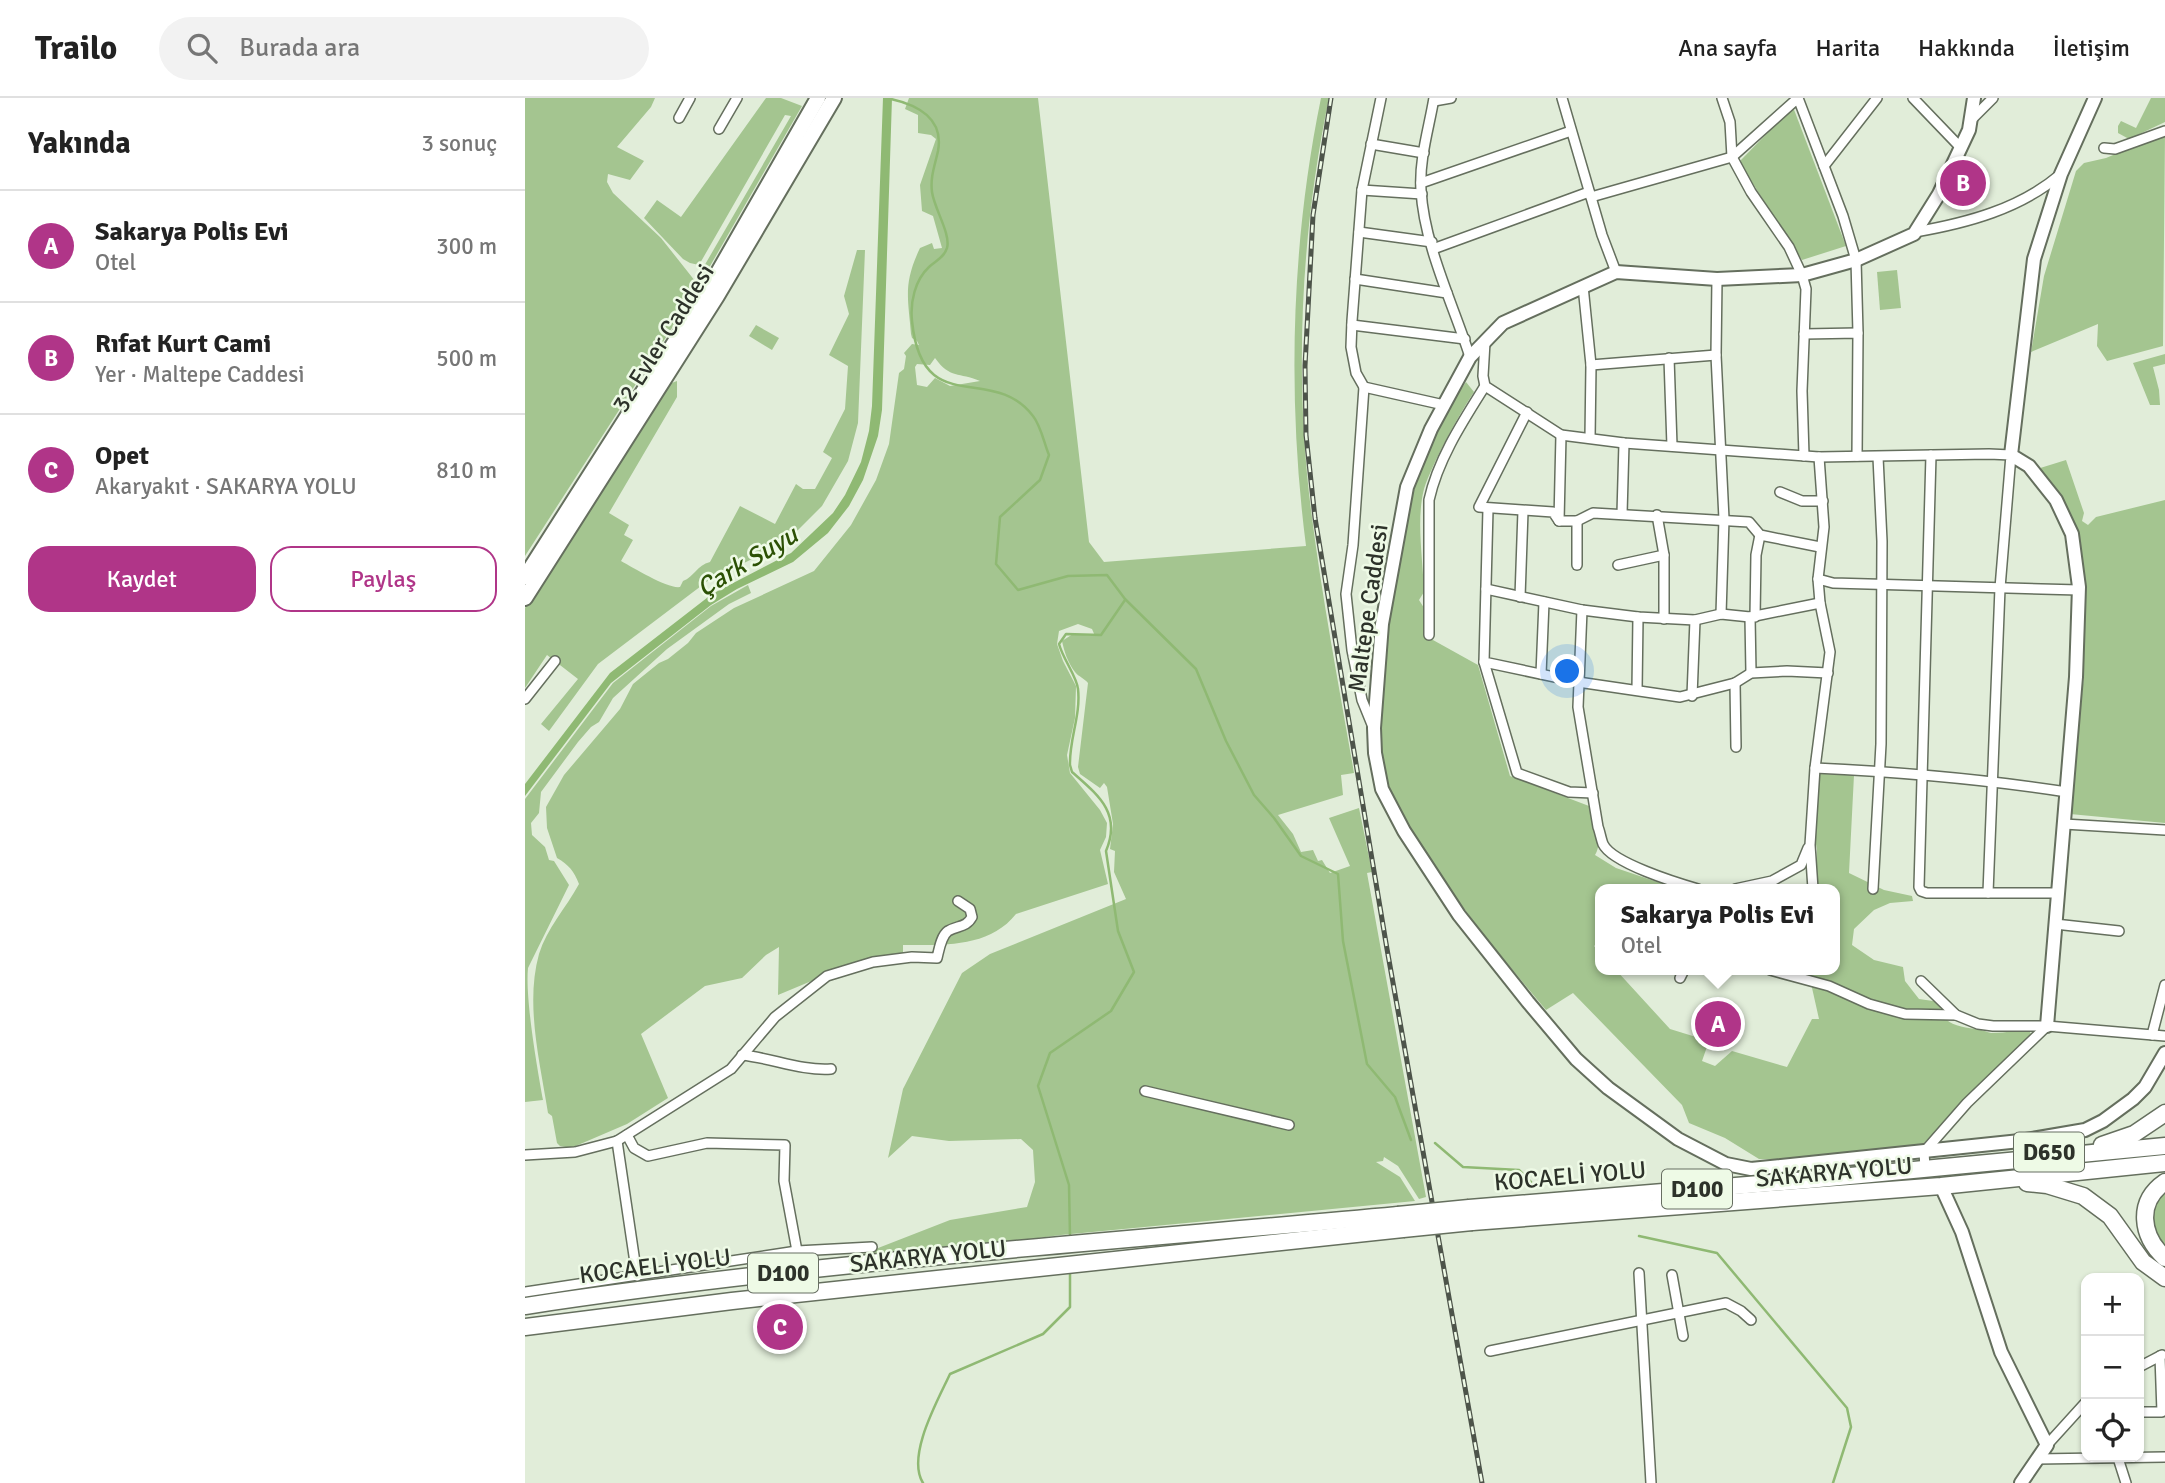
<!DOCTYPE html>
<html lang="tr">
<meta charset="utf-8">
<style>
body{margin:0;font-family:Signika,sans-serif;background:#f2f2f2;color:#222}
.controls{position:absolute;right:21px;bottom:21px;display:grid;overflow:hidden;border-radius:14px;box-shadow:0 2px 5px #0004}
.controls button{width:63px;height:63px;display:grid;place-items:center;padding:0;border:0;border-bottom:2px solid #e0e0e0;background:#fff;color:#222;font:35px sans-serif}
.you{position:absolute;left:1043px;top:574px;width:24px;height:24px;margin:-18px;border:5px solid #fff;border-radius:50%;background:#1a73e8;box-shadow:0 0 0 10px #1a73e833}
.badge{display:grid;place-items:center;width:46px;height:46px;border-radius:50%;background:#b03588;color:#fff;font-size:23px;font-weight:700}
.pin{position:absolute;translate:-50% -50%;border:4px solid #fff;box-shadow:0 2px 7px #0006}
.popup{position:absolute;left:1070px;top:786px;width:245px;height:91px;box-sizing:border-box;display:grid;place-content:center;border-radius:14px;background:#fff;filter:drop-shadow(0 2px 5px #0005);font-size:23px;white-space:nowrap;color:#767676}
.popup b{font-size:26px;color:#222}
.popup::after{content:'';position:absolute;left:50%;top:100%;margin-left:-14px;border:14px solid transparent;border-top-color:#fff}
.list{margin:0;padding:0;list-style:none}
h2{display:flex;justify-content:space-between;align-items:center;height:91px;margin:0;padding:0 28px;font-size:30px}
h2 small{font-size:23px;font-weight:400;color:#767676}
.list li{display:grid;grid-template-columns:46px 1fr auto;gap:21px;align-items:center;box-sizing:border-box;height:112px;padding:0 28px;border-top:2px solid #e0e0e0}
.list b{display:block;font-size:26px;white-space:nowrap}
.list p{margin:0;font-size:23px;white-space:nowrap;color:#767676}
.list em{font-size:23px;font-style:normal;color:#767676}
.actions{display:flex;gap:14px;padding:21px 28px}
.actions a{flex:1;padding:16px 0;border:2px solid #b03588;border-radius:21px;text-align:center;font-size:24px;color:#b03588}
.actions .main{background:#b03588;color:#fff}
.icon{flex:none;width:38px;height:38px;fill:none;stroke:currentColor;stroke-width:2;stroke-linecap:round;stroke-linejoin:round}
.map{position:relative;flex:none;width:1640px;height:1385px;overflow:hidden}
header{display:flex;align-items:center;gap:42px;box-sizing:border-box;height:98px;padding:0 35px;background:#fff;border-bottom:2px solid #e0e0e0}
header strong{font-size:33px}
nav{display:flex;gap:38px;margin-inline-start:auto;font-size:24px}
.search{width:490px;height:63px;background:#f2f2f2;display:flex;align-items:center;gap:18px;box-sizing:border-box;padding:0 24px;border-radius:38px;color:#767676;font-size:26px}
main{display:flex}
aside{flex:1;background:#fff}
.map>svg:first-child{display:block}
.green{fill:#a4c590;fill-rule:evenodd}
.water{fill:#8fb973}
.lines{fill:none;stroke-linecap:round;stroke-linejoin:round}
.stream{stroke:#8fb973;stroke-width:2.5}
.street-casing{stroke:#656f5e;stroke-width:12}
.secondary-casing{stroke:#656f5e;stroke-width:16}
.primary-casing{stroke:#656f5e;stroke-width:18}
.highway-casing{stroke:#656f5e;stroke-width:19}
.street{stroke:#fff;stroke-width:9}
.secondary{stroke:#fff;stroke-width:12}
.primary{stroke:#fff;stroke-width:14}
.highway{stroke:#fff;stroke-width:16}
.rail-casing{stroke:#4d544a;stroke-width:5}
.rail{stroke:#eefae6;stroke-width:2.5;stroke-dasharray:8;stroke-linecap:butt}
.highway-bridge-casing{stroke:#656f5e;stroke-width:19;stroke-linecap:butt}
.highway-bridge{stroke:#fff;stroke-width:16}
.labels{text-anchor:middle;stroke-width:5;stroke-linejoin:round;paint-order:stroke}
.shield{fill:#eefae6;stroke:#676e62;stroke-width:2}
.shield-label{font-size:23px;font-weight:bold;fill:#2d322a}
.street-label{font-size:24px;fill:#2d322a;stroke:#eefae6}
.water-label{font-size:26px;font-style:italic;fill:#2c5105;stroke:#eefae6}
</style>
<header>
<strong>Trailo</strong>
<div class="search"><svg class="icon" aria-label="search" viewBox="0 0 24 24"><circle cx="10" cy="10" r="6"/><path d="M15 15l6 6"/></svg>Burada ara</div>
<nav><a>Ana sayfa</a><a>Harita</a><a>Hakkında</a><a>İletişim</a></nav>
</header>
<main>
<aside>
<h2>Yakında<small>3 sonuç</small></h2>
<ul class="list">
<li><span class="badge">A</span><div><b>Sakarya Polis Evi</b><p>Otel</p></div><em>300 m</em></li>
<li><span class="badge">B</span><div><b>Rıfat Kurt Cami</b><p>Yer · Maltepe Caddesi</p></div><em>500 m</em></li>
<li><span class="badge">C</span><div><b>Opet</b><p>Akaryakıt · SAKARYA YOLU</p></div><em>810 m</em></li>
</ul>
<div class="actions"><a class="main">Kaydet</a><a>Paylaş</a></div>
</aside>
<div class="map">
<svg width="1640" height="1385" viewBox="0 0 1640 1385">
<rect width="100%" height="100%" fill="#e1edd9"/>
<!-- green -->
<g class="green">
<path d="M0 0H130L126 9 92 49 119 63 105 82 83 76 82 84 88 95 136 140 174 188 0 458Z"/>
<path d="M241 0H256L277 8 177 182 178 170 266 18 260 17 174 167 165 165 158 161 119 120 132 102 156 119Z"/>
<path d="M384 0H513L564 444 579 464 781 448C762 300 766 146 796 0H804C776 134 769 276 786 412 797 500 814 588 829 675L816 677 818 697 753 717 768 736 776 754 788 752 793 763 797 762 805 775 825 768 804 720 834 710 847 774 842 775 901 1099 894 1101 873 1068 859 1059 858 1063 851 1064 875 1079 890 1103 536 1137 330 1163V1159L425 1122 502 1109 510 1084 508 1052 496 1041 424 1043 387 1038 363 1060 378 991 437 875 465 856 601 801 589 774 590 753 585 751 588 726 582 689 579 685 575 690 555 676 553 669 563 585C559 580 554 579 550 574 543 565 539 553 537 543L548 536 570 538 567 531 553 526 534 533 532 546 538 563 551 588 550 620 542 657 545 675 575 712 582 725 581 739 575 752 583 786 491 816C464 850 418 847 378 847V857L296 879 253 897 254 849 241 857 217 880 180 888 116 936 143 1000 102 1026 46 1050 35 1048 32 1045 27 1018 23 1015C15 964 0 906 14 856 22 830 41 810 54 786 49 773 44 767 32 760L22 730 21 709 39 677 95 611 108 586 134 565 143 561 163 545 171 535 209 510 289 473 326 427 351 382 364 346 374 275 379 271 381 258 379 255 387 246 394 247 392 243 387 240 386 236C383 199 378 186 395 150L407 145 409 151 417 150 408 118 397 113 395 87 411 41 406 37 393 35V17L380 11ZM410 260C425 281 434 274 455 283L425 288 410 280 402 289 392 287 390 269 392 266 405 267Z"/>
<path d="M1626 0H1640V24L1604 41 1593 35V28L1596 23 1611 30Z"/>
<path d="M1268 9 1321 148 1277 162 1214 64Z"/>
<path d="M1640 35 1638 248 1582 263 1572 248 1573 226 1506 254 1519 178 1551 73 1559 65 1581 60Z"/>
<path d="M332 152H340L333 325 323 363 297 408 266 439 248 451 184 482 73 566 24 633 16 626 53 581 22 557 0 590V510L144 286 152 283V299L84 415 104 427 99 437 108 442 96 463C109 470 143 491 155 489L158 483C169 479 172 467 185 464L215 408 250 426 271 386 278 391H290L307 360 298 354 320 311 323 268 304 257 324 216 319 198Z"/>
<path d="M1372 172 1376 210 1355 212 1352 174Z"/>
<path d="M231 227 254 240 247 252 224 238Z"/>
<path d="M1640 256V266L1628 269 1634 292 1635 307H1625L1608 265Z"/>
<path d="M941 284 949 294C934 316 907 366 899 391 891 422 898 461 899 494L894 502 901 513 899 537 953 567 985 678 1064 708C1069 723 1079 742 1070 757L1091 770 1153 791H1076V842L1069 848 1076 855V872H1091L1145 931 1184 943 1177 963 1190 968 1207 953 1262 969 1287 921H1294L1283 872H1310V791H1288L1291 777 1292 751 1288 733 1295 676 1329 677 1324 775 1359 792 1387 798 1388 803 1365 805 1349 812 1329 831 1327 847 1349 862 1378 869 1380 883 1394 901 1415 904C1415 927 1433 928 1450 931 1456 931 1461 934 1466 935 1474 935 1482 934 1489 933L1492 930 1502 929 1506 936 1395 1049 1272 1062 1234 1061 1200 1040 1164 1025 1157 1007 1048 895 1021 912 960 839 891 745 880 728 856 670 852 632 855 570 886 388 922 312Z"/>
<path d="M1541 362 1559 415 1557 423 1563 427 1571 419 1640 402V725L1545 716 1559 577 1557 469 1512 371Z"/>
<path d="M223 487 226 495 204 506 142 551 88 600 74 624 66 629 53 644 16 694 14 715 6 725 7 737 20 749 24 762 29 763 44 787 3 870C0 900 12 969 18 1002L0 1004V701L88 585 186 508Z"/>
<path d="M1640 1092V1148L1632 1141 1624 1119 1632 1097Z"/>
</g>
<!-- water -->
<path class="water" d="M358 0H367L357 312 353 338 338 382 324 408 303 435 268 464 212 491 186 507 86 585 0 698V686L85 575 187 496 266 455 308 415 320 397 336 364 344 333 347 308Z"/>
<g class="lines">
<!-- stream -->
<g class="stream">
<path d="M366 1C393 7 419 21 413 53 410 67 405 79 407 94 409 110 426 136 422 150 419 160 410 163 404 169 390 182 385 204 387 223 397 323 467 264 508 318 516 328 519 345 524 357L515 382 475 419 471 466 493 492 543 478 582 477 600 501 671 571 701 643 729 697 749 720 776 758 813 776 818 843 842 966 870 999 886 1042"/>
<path d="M910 1045 938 1069 994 1072 1006 1084"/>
<path d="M1114 1138 1192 1155 1322 1310 1326 1329 1308 1385"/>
<path d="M545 1139 544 1087 513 988 525 955 586 913 609 874 593 833 581 753C597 715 573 697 547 674L545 667C544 642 556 617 553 591 552 579 538 561 534 546L541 536 576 537 600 502"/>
<path d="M398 1385C381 1358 413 1302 425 1276L518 1236 545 1209V1174"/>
</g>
<defs>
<g id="street">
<path d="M856 0 837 92 827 223 826 249 831 275 839 289 919 307"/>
<path d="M909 0C904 30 894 61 896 92 899 147 928 206 945 259"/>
<path d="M1037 0 1077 137 1091 174"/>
<path d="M1197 0 1205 24 1207 59 1226 94 1264 149 1277 177 1281 191 1277 293 1279 358"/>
<path d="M1388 0 1436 50"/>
<path d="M909 3 926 0"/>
<path d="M154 20 165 0"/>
<path d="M1446 22 1468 0"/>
<path d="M194 31 212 0"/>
<path d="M846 46 899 55"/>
<path d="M1579 50 1590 51 1640 33"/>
<path d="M1299 68 1352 0"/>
<path d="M896 85 1046 33"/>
<path d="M837 92 897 96"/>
<path d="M1066 99 1207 59 1273 0 1318 118 1331 162 1333 235"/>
<path d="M834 134 907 144"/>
<path d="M1390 134C1442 125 1495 111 1536 76"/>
<path d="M908 151 1064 94"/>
<path d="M830 181 922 195"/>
<path d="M1192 181 1191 257 1199 421 1196 516"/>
<path d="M1058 188 1066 267 1065 340"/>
<path d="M827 227 940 241"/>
<path d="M1279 236 1333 235 1332 358"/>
<path d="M960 244 958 278 960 288 1036 337 1099 345 1294 359 1464 356 1486 357 1475 490 1463 795"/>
<path d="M1144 260 1147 348"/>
<path d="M1066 267 1191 257"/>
<path d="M839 289 828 447 821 496 827 552 837 602 848 629"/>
<path d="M1002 314 954 409 1028 414 1034 423H1052L1068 415 1224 424 1235 437 1295 449"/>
<path d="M1406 357 1394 789 1396 793 1402 795H1533"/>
<path d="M1255 394 1277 403H1298"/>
<path d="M963 411 959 564 1053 584 1155 599 1210 585 1226 575 1262 573 1303 575"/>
<path d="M1097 416 1099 345"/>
<path d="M1132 417 1139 457V521"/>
<path d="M1034 423 1036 337"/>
<path d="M1052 423V467"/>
<path d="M1093 467 1139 457"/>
<path d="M1293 481 1308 485 1554 492"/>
<path d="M961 491 1057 512 1113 519 1170 522 1196 516 1225 519 1295 505"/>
<path d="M995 499 998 413"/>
<path d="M1057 512 1053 609 1073 729C1075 734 1076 741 1078 746 1087 765 1152 785 1173 791"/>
<path d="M1225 519 1226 575"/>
<path d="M1230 519 1231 457 1235 437"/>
<path d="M904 537V402C913 361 938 323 960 288"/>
<path d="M959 564 992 675 1044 694 1068 695"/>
<path d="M1016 576 1019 504"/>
<path d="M1210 585 1211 649"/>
<path d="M1112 592 1113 519"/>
<path d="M1167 598 1170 522"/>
<path d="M0 601 30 563"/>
<path d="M1290 670C1375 674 1458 681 1542 694"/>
<path d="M1539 726 1640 732"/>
<path d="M1210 791 1247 783 1276 767 1283 750"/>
<path d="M1288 791 1285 747 1290 670 1305 554 1295 505 1293 481 1299 429 1294 359"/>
<path d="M1348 791 1356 646 1357 443 1353 359"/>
<path d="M1530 826 1594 833"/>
<path d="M1245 872 1304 888 1344 906 1380 916 1431 917"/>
<path d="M1155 880 1159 872"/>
<path d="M1396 883 1431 917 1453 926 1468 928H1522L1640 938"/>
<path d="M1627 937 1640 887"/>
<path d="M217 957C247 960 276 973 306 971"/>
<path d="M620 993 764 1027"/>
<path d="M102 1037 109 1050 123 1058 182 1045 260 1047 259 1083 272 1153"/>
<path d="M92 1043 112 1178"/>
<path d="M0 1057 50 1054 92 1043 206 971 250 919 302 878 348 864 387 859 412 860C414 852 416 838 423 833 433 827 441 830 447 819L445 811 433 803"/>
<path d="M1400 1070 1399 1054 1442 1005 1522 928"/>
<path d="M1114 1175 1126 1385"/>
<path d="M1147 1177 1158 1238"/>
<path d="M0 1194 272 1153 347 1149"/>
<path d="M965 1253 1201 1205 1216 1213 1226 1222"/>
<path d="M1614 1269 1637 1257"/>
<path d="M1614 1314H1637L1635 1258"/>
<path d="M1522 1347 1561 1304"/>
<path d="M1593 1360 1601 1385"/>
<path d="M1512 1361 1640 1359"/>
</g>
<g id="secondary">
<path d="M1449 0 1444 32 1414 96 1389 136 1331 162 1277 177 1192 181 1091 174 978 225 945 259 906 331 882 389 857 526 849 630 850 655 857 691 879 733 934 817 1003 904 1051 961 1083 990 1153 1041 1201 1066 1226 1071 1495 1043 1560 1032 1578 1023 1608 1001 1620 989 1640 955"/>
<path d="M1522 928 1551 579 1554 489 1547 436 1531 402 1504 368 1486 357 1509 161 1536 76 1570 0"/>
<path d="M1416 1088 1437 1134 1476 1254 1522 1347 1496 1385"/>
</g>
<g id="primary">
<path d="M0 479 183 192 293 0"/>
<path d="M0 500 192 198 309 0"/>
</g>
<g id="highway">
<path d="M1577 1047 1609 1036 1640 1015"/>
<path d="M1640 1084C1611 1104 1616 1138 1640 1160"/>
<path d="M1502 1085 1522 1087 1558 1098 1585 1118 1618 1164 1640 1180"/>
<path d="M944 1110 1283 1082 1640 1048"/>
<path d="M947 1124 1416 1088 1640 1065"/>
<path d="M0 1208C289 1164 582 1144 873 1117"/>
<path d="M0 1229 207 1203 878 1131"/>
</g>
</defs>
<!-- street casing -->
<use href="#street" class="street-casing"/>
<!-- secondary casing -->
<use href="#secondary" class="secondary-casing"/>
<!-- primary casing -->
<use href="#primary" class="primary-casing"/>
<!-- highway casing -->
<use href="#highway" class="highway-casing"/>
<!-- street -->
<use href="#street" class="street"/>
<!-- secondary -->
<use href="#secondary" class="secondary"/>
<!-- primary -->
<use href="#primary" class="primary"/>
<!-- highway -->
<use href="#highway" class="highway"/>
<defs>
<path id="rail" d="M806 0 788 117 780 268 781 337 790 420 862 851 957 1385"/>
</defs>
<!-- rail casing -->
<use href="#rail" class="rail-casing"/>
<!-- rail -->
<use href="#rail" class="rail"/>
<defs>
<g id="highway-bridge">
<path d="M873 1117 944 1110"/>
<path d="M878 1131 947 1124"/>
</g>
</defs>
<!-- highway-bridge casing -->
<use href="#highway-bridge" class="highway-bridge-casing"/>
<!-- highway-bridge -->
<use href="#highway-bridge" class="highway-bridge"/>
</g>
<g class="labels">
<!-- shield labels -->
<g class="shield">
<rect x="1489" y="1034.5" width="70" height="39" rx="5"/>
<rect x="1137" y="1071.5" width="70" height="39" rx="5"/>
<rect x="223" y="1155.5" width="70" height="39" rx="5"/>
</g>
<g class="shield-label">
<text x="1524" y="1062">D650</text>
<text x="1172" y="1099">D100</text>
<text x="258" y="1183">D100</text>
</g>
<!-- street labels -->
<g class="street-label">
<text transform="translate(138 240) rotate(-58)" y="8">32 Evler Caddesi</text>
<text transform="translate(843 510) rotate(-82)" y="8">Maltepe Caddesi</text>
<text transform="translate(1309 1074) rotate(-5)" y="8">SAKARYA YOLU</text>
<text transform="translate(1045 1078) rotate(-5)" y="8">KOCAELİ YOLU</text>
<text transform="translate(403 1158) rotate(-6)" y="8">SAKARYA YOLU</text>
<text transform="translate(130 1168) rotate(-7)" y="8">KOCAELİ YOLU</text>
</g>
<!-- water labels -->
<g class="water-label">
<text transform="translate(222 463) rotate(-31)" y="9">Çark Suyu</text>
</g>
</g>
</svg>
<div class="controls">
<button>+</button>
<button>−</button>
<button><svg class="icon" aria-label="locate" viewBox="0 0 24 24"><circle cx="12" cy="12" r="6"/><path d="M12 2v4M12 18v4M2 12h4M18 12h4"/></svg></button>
</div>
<div class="you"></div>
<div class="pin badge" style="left:1193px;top:926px">A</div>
<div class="popup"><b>Sakarya Polis Evi</b>Otel</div>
<div class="pin badge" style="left:1438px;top:85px">B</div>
<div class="pin badge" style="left:255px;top:1229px">C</div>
</div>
</main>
